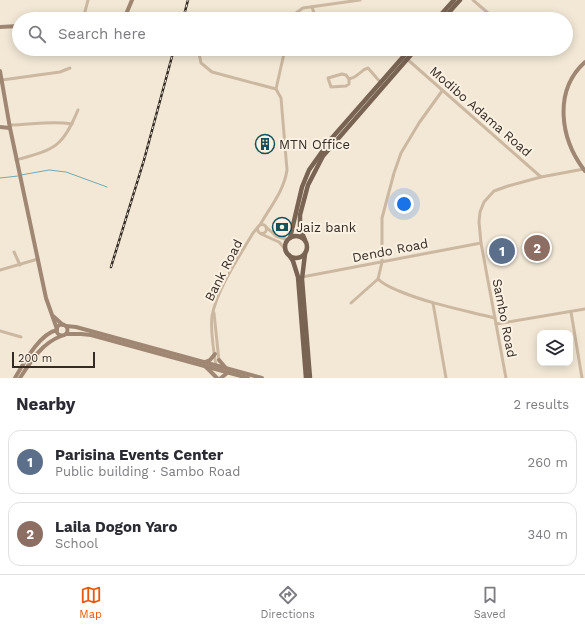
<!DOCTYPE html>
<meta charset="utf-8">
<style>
body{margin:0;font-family:"Work Sans",sans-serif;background:#f7f7f7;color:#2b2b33}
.controls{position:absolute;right:12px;bottom:12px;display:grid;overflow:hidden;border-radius:8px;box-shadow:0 2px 10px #0003}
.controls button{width:36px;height:36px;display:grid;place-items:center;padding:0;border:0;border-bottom:1px solid #e1e1e2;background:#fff;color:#2b2b33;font:20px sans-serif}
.scale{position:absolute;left:12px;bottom:10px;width:83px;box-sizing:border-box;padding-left:4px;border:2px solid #352b25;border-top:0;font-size:11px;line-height:14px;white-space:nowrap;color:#352b25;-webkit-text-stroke:3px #fbf1e2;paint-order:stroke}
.you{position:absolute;left:404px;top:204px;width:14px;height:14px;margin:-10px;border:3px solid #fff;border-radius:50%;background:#1a73e8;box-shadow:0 0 0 6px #1a73e833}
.badge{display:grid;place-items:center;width:26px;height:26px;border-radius:50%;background:#ea580c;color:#fff;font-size:13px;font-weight:700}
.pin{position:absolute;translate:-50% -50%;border:2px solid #fff;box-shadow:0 1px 4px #0006}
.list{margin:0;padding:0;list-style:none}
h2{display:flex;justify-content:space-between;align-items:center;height:52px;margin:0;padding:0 16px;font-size:17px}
h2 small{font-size:13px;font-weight:400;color:#7c7c81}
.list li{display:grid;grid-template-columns:26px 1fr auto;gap:12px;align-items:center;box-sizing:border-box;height:64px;margin:0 8px 8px;padding:0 8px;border:1px solid #e1e1e2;border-radius:12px}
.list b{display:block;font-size:15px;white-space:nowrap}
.list p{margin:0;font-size:13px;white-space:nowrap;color:#7c7c81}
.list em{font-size:13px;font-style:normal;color:#7c7c81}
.icon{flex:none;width:22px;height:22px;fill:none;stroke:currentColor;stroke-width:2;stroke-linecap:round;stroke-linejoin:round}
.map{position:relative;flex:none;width:585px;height:378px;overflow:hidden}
.search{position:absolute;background:#fff;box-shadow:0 2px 10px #0003;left:12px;right:12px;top:12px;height:44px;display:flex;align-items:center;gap:10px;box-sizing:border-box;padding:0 14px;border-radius:22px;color:#7c7c81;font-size:15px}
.sheet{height:196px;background:#fff}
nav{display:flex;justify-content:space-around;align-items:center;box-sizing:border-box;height:56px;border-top:1px solid #e1e1e2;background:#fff;font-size:11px;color:#7c7c81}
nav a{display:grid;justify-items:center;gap:2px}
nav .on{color:#ea580c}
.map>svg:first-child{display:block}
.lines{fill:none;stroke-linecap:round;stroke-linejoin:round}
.stream{stroke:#73aab2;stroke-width:1}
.street{stroke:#ccb8a1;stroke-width:3}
.secondary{stroke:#9f8773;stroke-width:4}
.primary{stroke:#796454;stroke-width:4.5}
.rail-casing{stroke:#352b25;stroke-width:2.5}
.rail{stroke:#fbf1e2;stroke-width:1;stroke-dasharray:3;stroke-linecap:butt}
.labels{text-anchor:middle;stroke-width:4;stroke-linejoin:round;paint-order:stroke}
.street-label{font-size:13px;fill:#352b25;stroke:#fbf1e2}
.poi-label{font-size:13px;fill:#352b25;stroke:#fbf1e2;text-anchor:start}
</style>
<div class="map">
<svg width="585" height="378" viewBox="0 0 585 378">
<rect width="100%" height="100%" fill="#f3e8d6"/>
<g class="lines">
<!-- stream -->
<g class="stream">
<path d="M21 175 49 170 66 172 107 187"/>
<path d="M0 178 18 176"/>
</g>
<!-- street -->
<g class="street">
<path d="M473 0 495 19"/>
<path d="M312 7 316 19"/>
<path d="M83 19 88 0"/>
<path d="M292 19 293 15 303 8 360 0"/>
<path d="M198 49 201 63 212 72 276 89 281 98 287 170C284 191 270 207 260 225"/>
<path d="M407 59 541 177"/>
<path d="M342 74 346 75 349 79V84L346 86 331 87 328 78Z"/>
<path d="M349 79C359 77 360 70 368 68L381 83"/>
<path d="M2 80 60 72 70 68"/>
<path d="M276 89 285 49"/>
<path d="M442 91 419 123 401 153 394 173 382 218V262L378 279C384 285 392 288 399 291 430 304 463 310 495 318"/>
<path d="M10 125C30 125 51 120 72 124"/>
<path d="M16 160C55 149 62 148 78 110"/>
<circle cx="262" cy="229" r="4.5"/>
<path d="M266 227 276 236 288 240"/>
<path d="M261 234 279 242 285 249"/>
<path d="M14 252 20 265"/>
<path d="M0 270 38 259"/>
<path d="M302 277 481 243"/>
<path d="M351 303 378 279"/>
<path d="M433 303 446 378"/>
<path d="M571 312 582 378"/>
<path d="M214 313 219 361"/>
<path d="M496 324 585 309"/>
<path d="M0 331 21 337"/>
<path d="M216 366C214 353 210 329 212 316 217 289 239 257 253 233L258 227"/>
<path d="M506 378 481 243 479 222 480 212 484 202 494 191 508 186 541 177 584 169"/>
</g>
<!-- secondary -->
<g class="secondary">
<path d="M124 19 132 0"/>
<path d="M0 27 19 26"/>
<path d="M585 62C553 91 560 139 585 171"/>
<path d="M0 71 10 128 46 298 57 329"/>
<path d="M0 127 10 128"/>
<path d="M53 316 63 325"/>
<circle cx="62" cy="330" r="5.5"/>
<path d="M66 326 76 327 262 378"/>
<path d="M66 334H81L91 335 248 378"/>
<path d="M219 360 225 367"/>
<path d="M205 362 210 360 215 354"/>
<path d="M206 367 217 378"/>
<path d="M15 378C24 363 39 334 57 330"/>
<path d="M20 378C31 361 41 344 61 336"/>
<path d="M221 378 227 373"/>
</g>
<!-- primary -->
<g class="primary">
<path d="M437 19 454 0"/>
<path d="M443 19 460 0"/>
<circle cx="296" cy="247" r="11"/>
<path d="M290 238 302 187 309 170 331 139 410 49"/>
<path d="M305 240 300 228V215L308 185 323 156 416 49"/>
<path d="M305 254 302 279 310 378"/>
<path d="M289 255 293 261 298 277 306 378"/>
</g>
<defs>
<g id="rail">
<path d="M183 19 188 0"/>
<path d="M111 267 144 160 174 49"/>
</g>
</defs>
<!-- rail casing -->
<use href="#rail" class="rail-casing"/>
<!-- rail -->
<use href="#rail" class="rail"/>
</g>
<!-- icons -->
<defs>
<symbol id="building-ring" viewBox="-11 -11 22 22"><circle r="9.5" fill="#fbf1e2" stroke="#17505a" stroke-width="1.5"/><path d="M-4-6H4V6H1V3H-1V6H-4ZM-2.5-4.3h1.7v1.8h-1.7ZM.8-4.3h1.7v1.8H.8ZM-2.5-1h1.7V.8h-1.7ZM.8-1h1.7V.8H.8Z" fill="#17505a"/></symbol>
<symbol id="bank-ring" viewBox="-11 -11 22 22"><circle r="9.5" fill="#fbf1e2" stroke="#17505a" stroke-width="1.5"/><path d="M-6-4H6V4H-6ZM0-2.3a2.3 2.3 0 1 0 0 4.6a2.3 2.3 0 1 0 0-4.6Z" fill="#17505a"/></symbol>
</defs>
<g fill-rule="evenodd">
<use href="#building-ring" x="254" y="133" width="22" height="22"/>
<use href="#bank-ring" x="271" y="216" width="22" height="22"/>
</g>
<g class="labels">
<!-- street labels -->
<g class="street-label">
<text transform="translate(481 111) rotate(41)" y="5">Modibo Adama Road</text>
<text transform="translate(390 250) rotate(-11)" y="5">Dendo Road</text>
<text transform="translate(223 270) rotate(-63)" y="5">Bank Road</text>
<text transform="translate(505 318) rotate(79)" y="5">Sambo Road</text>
</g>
<!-- poi labels -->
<g class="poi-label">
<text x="279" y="149">MTN Office</text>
<text x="296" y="232">Jaiz bank</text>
</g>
</g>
</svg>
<div class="controls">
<button><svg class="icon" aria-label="layers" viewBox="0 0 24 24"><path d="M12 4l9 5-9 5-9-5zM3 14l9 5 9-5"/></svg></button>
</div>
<div class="scale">200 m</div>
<div class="you"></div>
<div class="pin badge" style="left:502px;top:251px;background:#5c6f8a">1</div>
<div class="pin badge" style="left:537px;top:248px;background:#8d6e63">2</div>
<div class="search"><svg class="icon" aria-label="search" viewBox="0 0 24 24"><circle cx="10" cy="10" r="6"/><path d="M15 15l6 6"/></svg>Search here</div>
</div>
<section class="sheet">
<h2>Nearby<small>2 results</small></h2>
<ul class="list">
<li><span class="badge" style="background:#5c6f8a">1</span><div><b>Parisina Events Center</b><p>Public building · Sambo Road</p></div><em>260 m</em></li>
<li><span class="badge" style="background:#8d6e63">2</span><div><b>Laila Dogon Yaro</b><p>School</p></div><em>340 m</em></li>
</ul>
</section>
<nav>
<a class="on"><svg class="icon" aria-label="map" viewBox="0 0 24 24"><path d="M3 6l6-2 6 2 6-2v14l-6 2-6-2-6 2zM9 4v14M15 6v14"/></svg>Map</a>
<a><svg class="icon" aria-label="directions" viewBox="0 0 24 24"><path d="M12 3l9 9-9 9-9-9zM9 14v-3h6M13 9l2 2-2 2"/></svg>Directions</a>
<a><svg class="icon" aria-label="saved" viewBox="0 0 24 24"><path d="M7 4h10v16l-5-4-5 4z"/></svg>Saved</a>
</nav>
